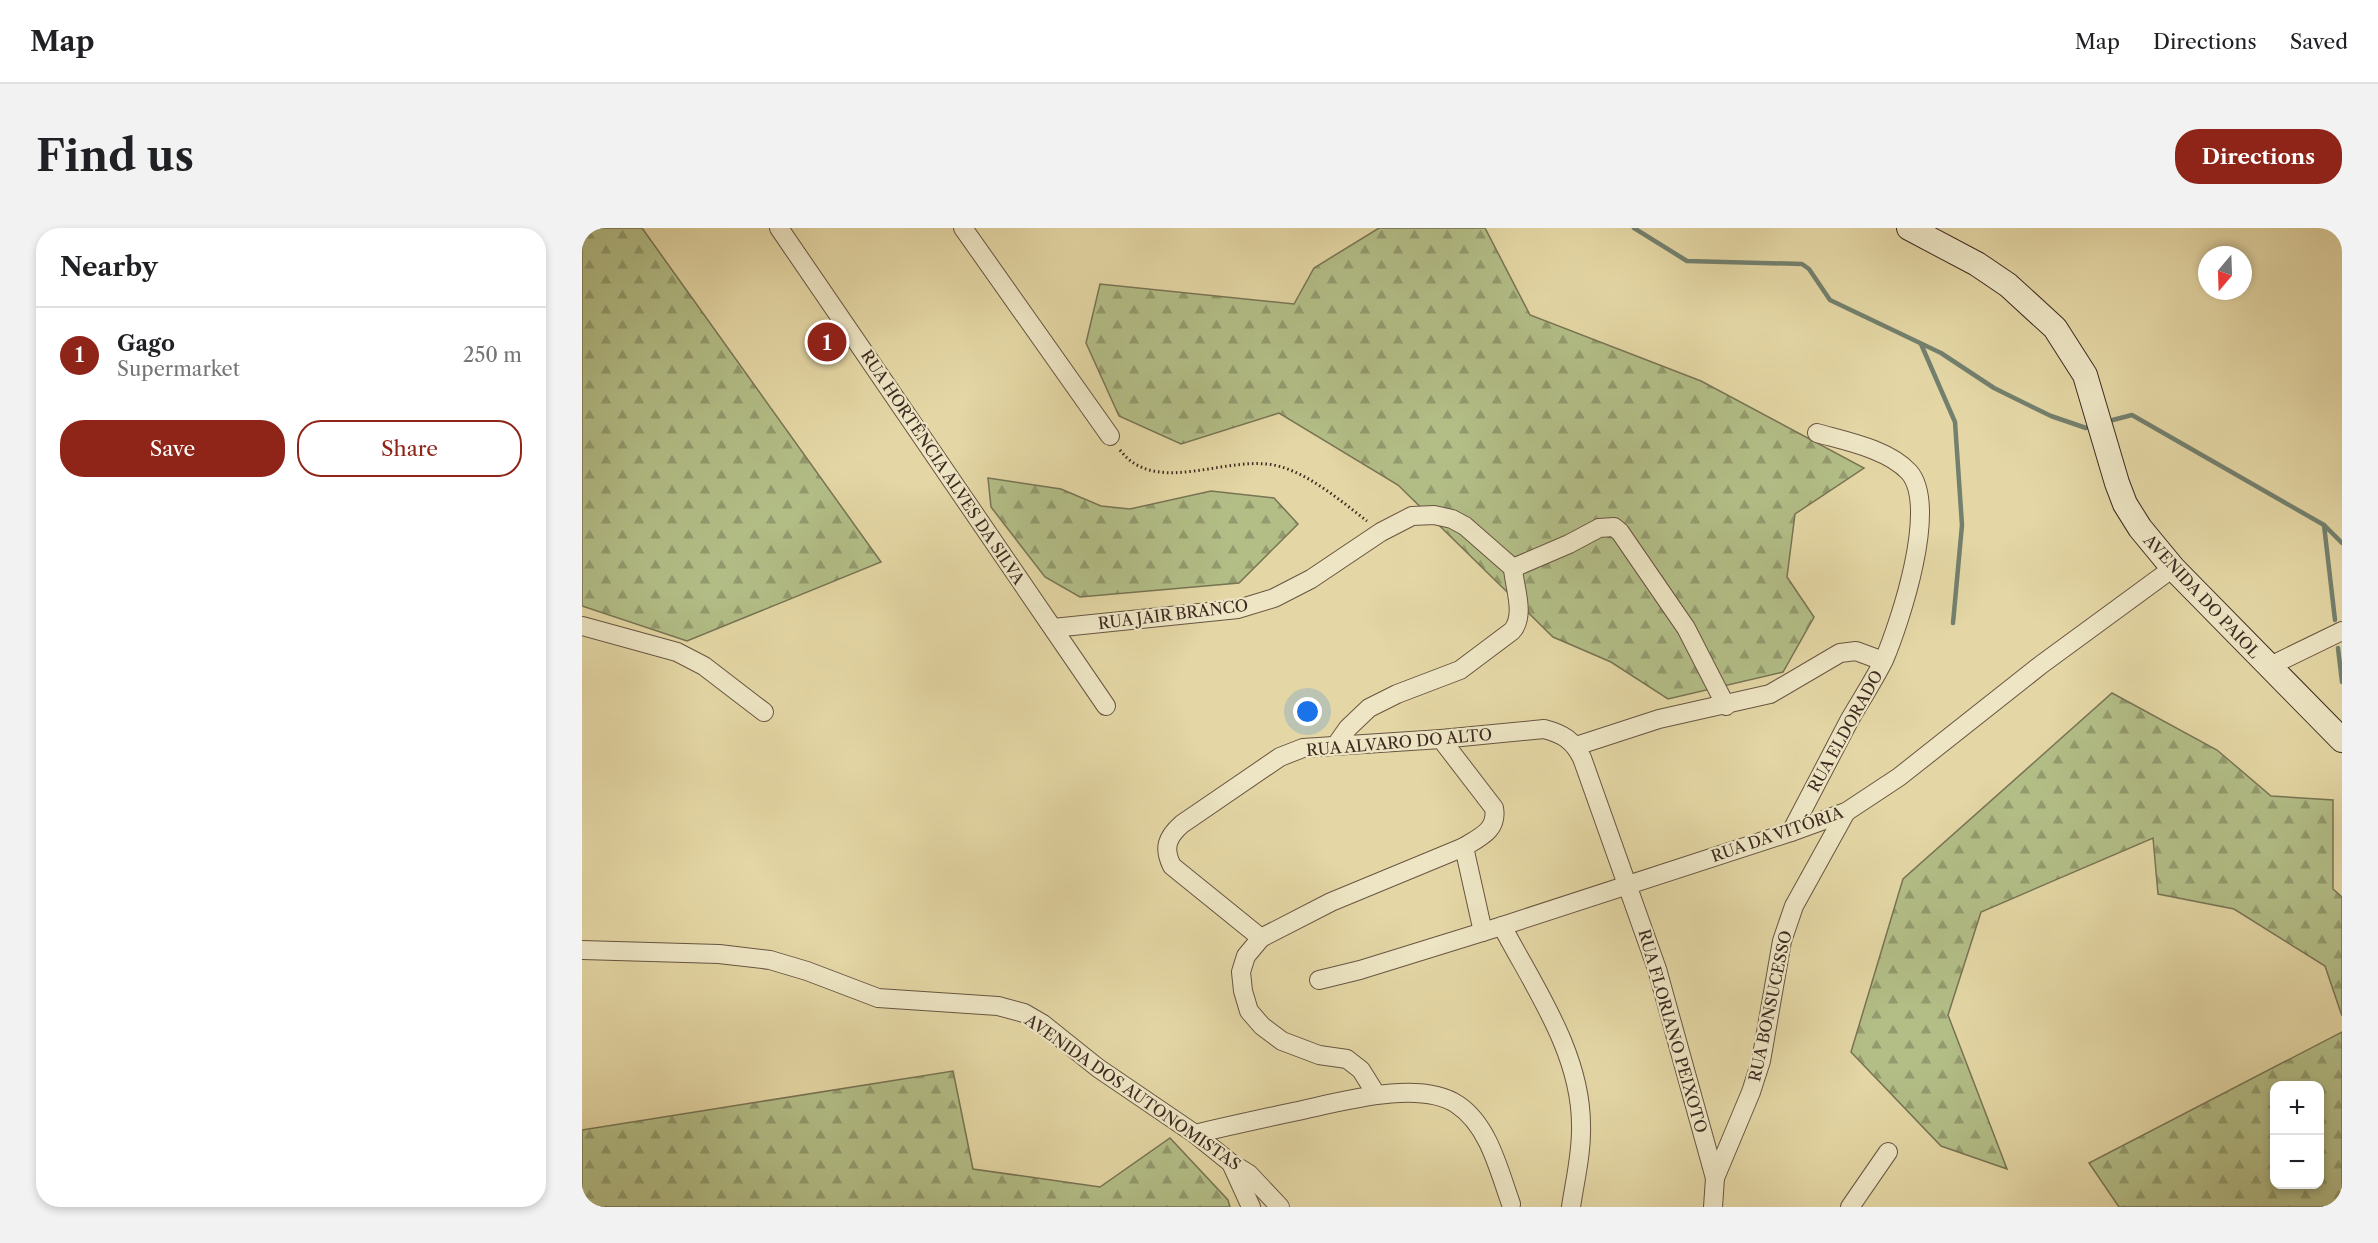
<!DOCTYPE html>
<meta charset="utf-8">
<style>
body{margin:0;font-family:"Libre Caslon Text",serif;background:#f2f2f2;color:#202124}
.controls{position:absolute;right:18px;bottom:18px;display:grid;overflow:hidden;border-radius:12px;box-shadow:0 3px 9px #0003}
.controls button{width:54px;height:54px;display:grid;place-items:center;padding:0;border:0;border-bottom:2px solid #e0e0e0;background:#fff;color:#202124;font:30px sans-serif}
.compass{position:absolute;left:1616px;top:18px;width:54px;height:54px;border-radius:50%;background:#fff;box-shadow:0 3px 9px #0003;rotate:199deg}
.you{position:absolute;left:726px;top:484px;width:21px;height:21px;margin:-15px;border:4px solid #fff;border-radius:50%;background:#1a73e8;box-shadow:0 0 0 9px #1a73e833}
.badge{display:grid;place-items:center;width:39px;height:39px;border-radius:50%;background:#8f2418;color:#fff;font-size:20px;font-weight:700}
.pin{position:absolute;translate:-50% -50%;border:3px solid #fff;box-shadow:0 2px 6px #0006}
.list{margin:0;padding:0;list-style:none}
h2{display:flex;justify-content:space-between;align-items:center;height:78px;margin:0;padding:0 24px;font-size:26px}
h2 small{font-size:20px;font-weight:400;color:#757577}
.list li{display:grid;grid-template-columns:39px 1fr auto;gap:18px;align-items:center;box-sizing:border-box;height:96px;padding:0 24px;border-top:2px solid #e0e0e0}
.list b{display:block;font-size:22px;white-space:nowrap}
.list p{margin:0;font-size:20px;white-space:nowrap;color:#757577}
.list em{font-size:20px;font-style:normal;color:#757577}
.actions{display:flex;gap:12px;padding:18px 24px}
.actions a{flex:1;padding:14px 0;border:2px solid #8f2418;border-radius:24px;text-align:center;font-size:21px;color:#8f2418}
.actions .main{background:#8f2418;color:#fff}
.map{position:relative;flex:none;width:1760px;height:979px;overflow:hidden;border-radius:24px}
header{display:flex;align-items:center;gap:36px;box-sizing:border-box;height:84px;padding:0 30px;background:#fff;border-bottom:2px solid #e0e0e0}
header strong{font-size:28px}
nav{display:flex;gap:33px;margin-inline-start:auto;font-size:21px}
.intro{display:flex;align-items:center;justify-content:space-between;box-sizing:border-box;height:144px;padding:0 36px}
h1{margin:0;font-size:42px}
.button{padding:15px 27px;border-radius:24px;background:#8f2418;color:#fff;font-size:21px;font-weight:700}
main{display:flex;gap:36px;padding:0 36px}
aside{flex:1;background:#fff;border-radius:24px;box-shadow:0 3px 9px #0003}
.map>svg:first-child{display:block}
.forest{fill:url(#forest-firs);stroke:#787454;stroke-width:1.5;fill-rule:evenodd}
.lines{fill:none;stroke-linecap:round;stroke-linejoin:round}
.stream{stroke:#73806e;stroke-width:4.5}
.street-casing{stroke:#685542;stroke-width:20}
.secondary-casing{stroke:#3e2a21;stroke-width:26}
.path{stroke:#3e2a21;stroke-width:3;stroke-dasharray:1.5 3;stroke-linecap:butt}
.street{stroke:#ede5c4;stroke-width:18}
.secondary{stroke:#ede5c4;stroke-width:24}
.labels{text-anchor:middle;stroke-width:4.5;stroke-linejoin:round;paint-order:stroke}
.street-label{font-size:16px;fill:#3e2a21;stroke:#ede5c4}
</style>
<header>
<strong>Map</strong>
<nav><a>Map</a><a>Directions</a><a>Saved</a></nav>
</header>
<div class="intro"><h1>Find us</h1><a class="button">Directions</a></div>
<main>
<aside>
<h2>Nearby<small></small></h2>
<ul class="list">
<li><span class="badge">1</span><div><b>Gago</b><p>Supermarket</p></div><em>250 m</em></li>
</ul>
<div class="actions"><a class="main">Save</a><a>Share</a></div>
</aside>
<div class="map">
<svg width="1760" height="979" viewBox="0 0 1760 979">
<defs>
<pattern id="forest-firs" width="22" height="20" patternUnits="userSpaceOnUse" patternTransform="scale(1.5)"><rect width="22" height="20" fill="#b3be87"/><path d="M5 1l3.5 6h-7zM16 11l3.5 6h-7z" fill="#939b6e"/></pattern>
</defs>
<rect width="100%" height="100%" fill="#e4d7a5"/>
<filter id="stains"><feTurbulence type="fractalNoise" baseFrequency=".00333" numOctaves="4"/><feColorMatrix values="0 0 0 0 .2 0 0 0 0 .09 0 0 0 0 .02 0 0 0 .5 -.17"/></filter>
<radialGradient id="worn" r=".72"><stop offset=".6" stop-color="#630" stop-opacity="0"/><stop offset="1" stop-color="#630" stop-opacity=".3"/></radialGradient>
<!-- forest -->
<g class="forest">
<path d="M0 0H60L299 334 105 413 0 378Z"/>
<path d="M797 0H903L948 87 1119 153 1282 240 1213 286 1205 349 1232 389 1201 444 1086 471 1029 434 971 409 816 257 697 185 599 216 537 188 504 115 518 56 712 76 732 40Z"/>
<path d="M406 250 479 261 519 278 548 281 629 263 692 270 716 296 657 355 498 369 463 349 409 279Z"/>
<path d="M1530 465 1635 522 1689 568 1751 572V661L1760 669V788L1743 738 1652 681 1576 666 1571 610 1399 684 1366 787 1425 941 1359 918 1269 824 1321 651Z"/>
<path d="M1760 804V979H1537L1507 935ZM1692 858H1738V956H1692Z"/>
<path d="M371 843 391 941 518 959 588 910 646 972 648 979H0V902Z"/>
</g>
<g class="lines">
<!-- stream -->
<g class="stream">
<path d="M1052 0 1105 33 1220 36 1227 41 1248 72 1359 125 1412 160 1469 188 1504 200 1509 199"/>
<path d="M1339 116 1373 194 1380 297 1371 395"/>
<path d="M1523 194 1550 187 1742 297 1760 315"/>
<path d="M1742 297 1753 392"/>
<path d="M1756 420 1760 454"/>
</g>
<defs>
<g id="street">
<path d="M197 0 524 478"/>
<path d="M381 0 528 208"/>
<path d="M0 398 95 424 122 438 182 484"/>
<path d="M471 400 656 381 692 370 729 351 799 304 830 288 852 287 870 291 883 298 931 340 987 316 1017 300 1032 299 1038 304 1104 400 1144 478"/>
<path d="M1686 439 1760 403"/>
<path d="M859 511 912 580C916 602 898 609 882 619L901 704"/>
<path d="M754 517 766 500 787 480 815 466 878 442 930 403C944 387 932 359 931 340"/>
<path d="M994 518 1077 491 1188 466 1258 425 1274 423 1301 433"/>
<path d="M1209 604C1228 567 1248 529 1268 491 1279 472 1292 452 1302 432 1318 394 1357 278 1327 244 1306 221 1263 213 1235 205"/>
<path d="M920 698C952 759 999 825 999 897 1000 924 993 952 989 979"/>
<path d="M679 710 590 638C581 620 585 609 600 596L698 529 721 520 859 511 962 501C981 506 991 512 1000 530L1075 741 1133 950"/>
<path d="M0 722 137 726 188 732 225 743 296 770 416 778 442 785 461 796 516 840 613 906 649 935 667 946 698 979"/>
<path d="M737 752 778 742 920 698 1209 604 1264 584 1317 549 1460 436 1591 340"/>
<path d="M794 866 779 842 765 831 737 827 700 813 680 798 667 783 661 763 659 744 664 728 679 710 749 674 882 619"/>
<path d="M613 906C646 898 679 891 711 884 755 875 837 850 876 877 907 898 917 943 929 976"/>
<path d="M649 935 669 979"/>
<path d="M1131 979 1133 950 1169 864 1179 833 1200 713 1212 678 1264 584"/>
<path d="M1268 979 1306 924"/>
</g>
<path id="secondary" d="M1327 0 1395 36 1426 57 1473 100 1503 147 1535 255 1543 276 1558 300 1591 340 1760 512"/>
</defs>
<!-- street casing -->
<use href="#street" class="street-casing"/>
<!-- secondary casing -->
<use href="#secondary" class="secondary-casing"/>
<!-- path -->
<path class="path" d="M538 222C575 271 648 223 700 239 731 249 759 273 785 293"/>
<!-- street -->
<use href="#street" class="street"/>
<!-- secondary -->
<use href="#secondary" class="secondary"/>
</g>
<g class="labels">
<!-- street labels -->
<g class="street-label">
<text transform="translate(361 239) rotate(56)" y="6">RUA HORTÊNCIA ALVES DA SILVA</text>
<text transform="translate(1620 368) rotate(47)" y="6">AVENIDA DO PAIOL</text>
<text transform="translate(591 386) rotate(-7)" y="6">RUA JAIR BRANCO</text>
<text transform="translate(1263 503) rotate(-61)" y="6">RUA ELDORADO</text>
<text transform="translate(817 514) rotate(-5)" y="6">RUA ALVARO DO ALTO</text>
<text transform="translate(1195 606) rotate(-19)" y="6">RUA DA VITÓRIA</text>
<text transform="translate(1188 778) rotate(-78)" y="6">RUA BONSUCESSO</text>
<text transform="translate(1091 803) rotate(74)" y="6">RUA FLORIANO PEIXOTO</text>
<text transform="translate(551 864) rotate(35)" y="6">AVENIDA DOS AUTONOMISTAS</text>
</g>
</g>
<rect width="100%" height="100%" filter="url(#stains)"/>
<rect width="100%" height="100%" fill="url(#worn)"/>
</svg>
<div class="controls">
<button>+</button>
<button>−</button>
</div>
<svg class="compass" viewBox="-18 -18 36 36"><path d="M0-13l5 13h-10z" fill="#e53935"/><path d="M0 13l5-13h-10z" fill="#757577"/></svg>
<div class="you"></div>
<div class="pin badge" style="left:245px;top:114px">1</div>
</div>
</main>
